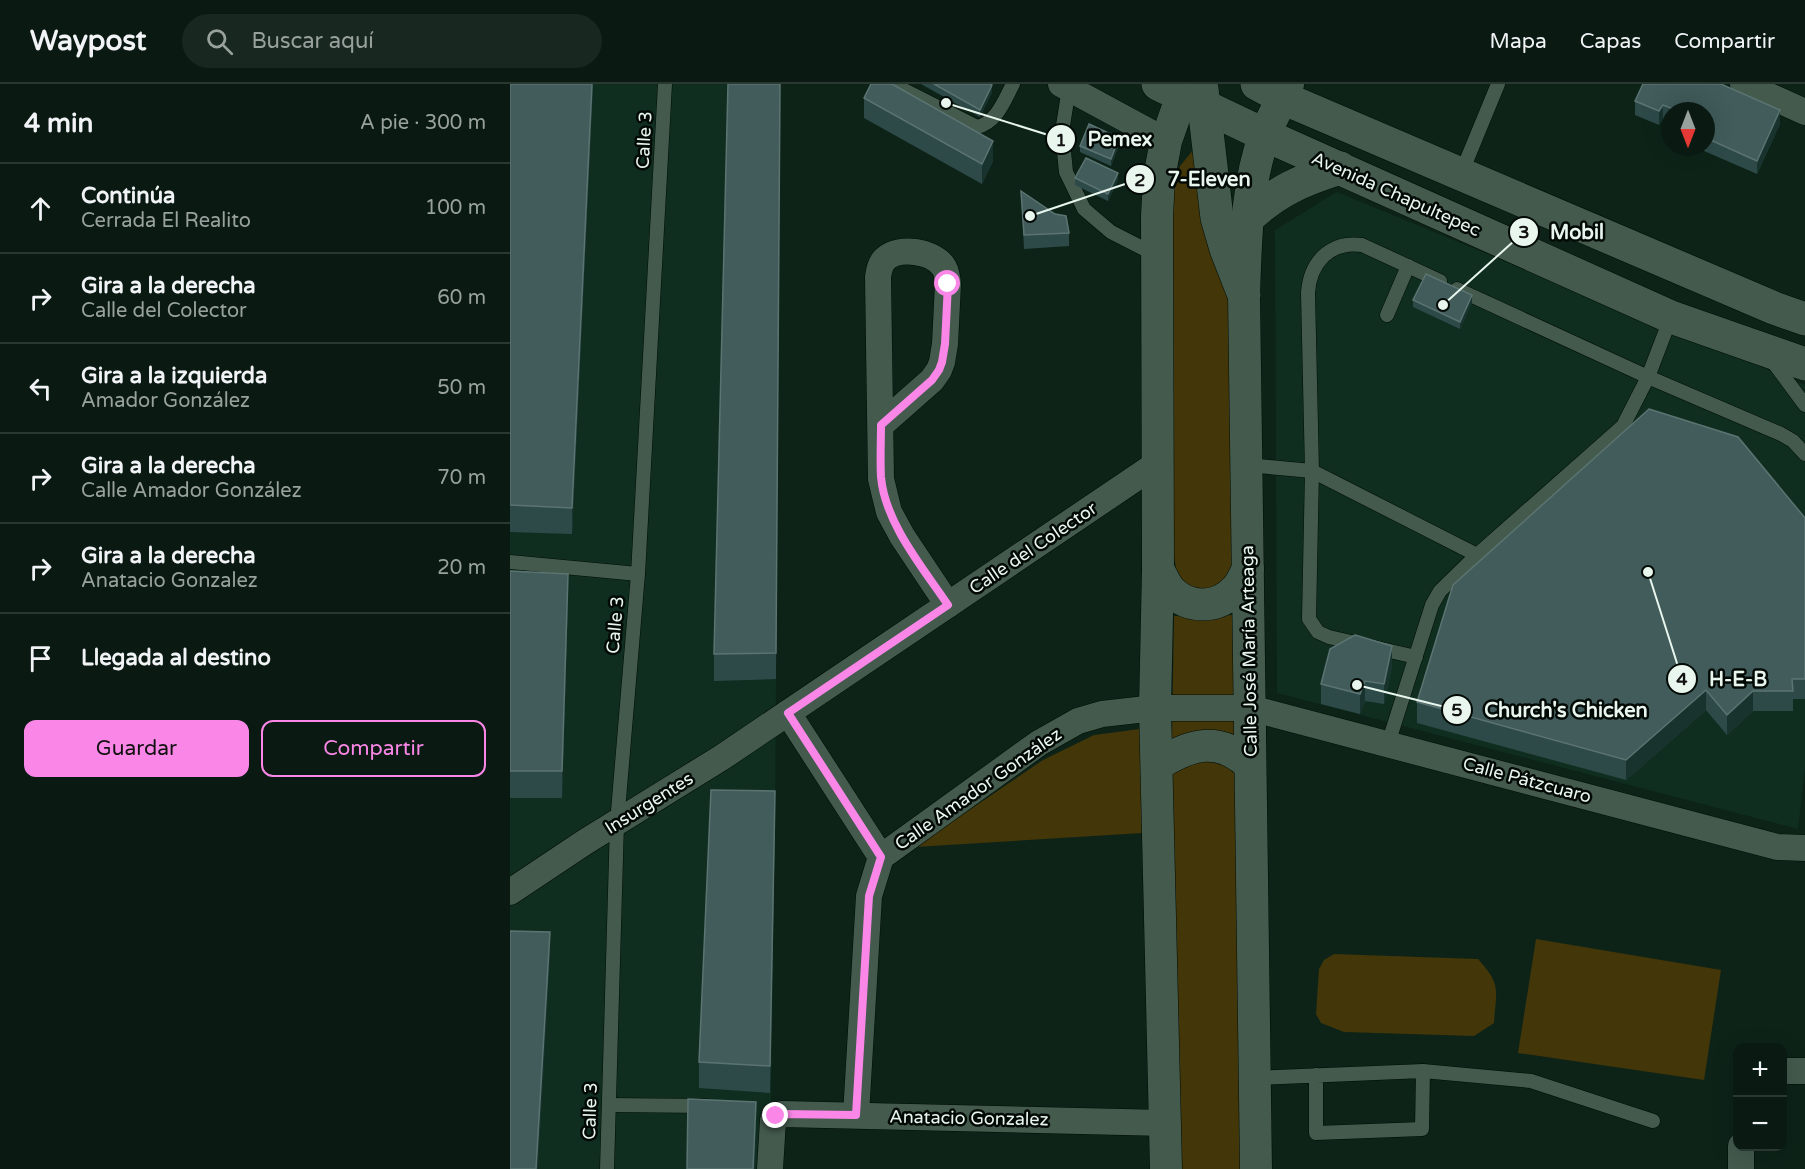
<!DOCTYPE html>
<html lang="es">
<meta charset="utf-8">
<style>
body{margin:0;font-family:"Varela Round",sans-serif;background:#182720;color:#f1f3f6}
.controls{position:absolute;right:18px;bottom:18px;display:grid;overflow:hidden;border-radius:12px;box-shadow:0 6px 24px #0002}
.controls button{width:54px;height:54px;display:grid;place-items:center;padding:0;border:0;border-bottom:2px solid #2a3832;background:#0a1a12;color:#f1f3f6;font:30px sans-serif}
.compass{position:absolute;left:1151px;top:18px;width:54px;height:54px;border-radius:50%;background:#0a1a12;box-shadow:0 6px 24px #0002;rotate:180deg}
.stop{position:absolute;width:18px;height:18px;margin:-14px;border:4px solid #fa87e7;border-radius:50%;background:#fff}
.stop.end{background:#fa87e7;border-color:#fff;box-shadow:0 2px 6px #0008}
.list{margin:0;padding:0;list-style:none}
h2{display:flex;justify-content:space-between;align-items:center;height:78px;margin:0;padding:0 24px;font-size:26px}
h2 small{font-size:20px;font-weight:400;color:#99a19f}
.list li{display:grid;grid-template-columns:39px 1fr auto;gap:18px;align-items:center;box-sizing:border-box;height:90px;padding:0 24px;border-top:2px solid #2a3832}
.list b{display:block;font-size:22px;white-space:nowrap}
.list p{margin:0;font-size:20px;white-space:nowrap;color:#99a19f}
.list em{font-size:20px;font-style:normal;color:#99a19f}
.actions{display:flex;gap:12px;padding:18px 24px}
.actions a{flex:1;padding:14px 0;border:2px solid #fa87e7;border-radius:12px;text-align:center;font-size:21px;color:#fa87e7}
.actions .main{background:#fa87e7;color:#111}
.icon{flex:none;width:33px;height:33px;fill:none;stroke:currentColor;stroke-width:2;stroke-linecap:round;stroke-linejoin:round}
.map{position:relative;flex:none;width:1295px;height:1085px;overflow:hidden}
header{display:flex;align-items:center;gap:36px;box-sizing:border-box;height:84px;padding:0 30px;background:#0a1a12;border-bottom:2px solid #2a3832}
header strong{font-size:28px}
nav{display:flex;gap:33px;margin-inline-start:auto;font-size:21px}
.search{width:420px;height:54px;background:#182720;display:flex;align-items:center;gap:15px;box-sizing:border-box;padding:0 21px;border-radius:33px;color:#99a19f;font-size:22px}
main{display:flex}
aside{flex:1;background:#0a1a12}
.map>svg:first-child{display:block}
.built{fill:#0f2e20}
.green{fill:#433609}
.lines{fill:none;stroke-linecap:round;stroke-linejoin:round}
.service-casing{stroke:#000c04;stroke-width:15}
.minor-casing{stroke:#000c04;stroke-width:27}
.tertiary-casing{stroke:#000c04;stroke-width:33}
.secondary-casing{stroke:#000c04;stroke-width:34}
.service{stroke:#435a4d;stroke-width:14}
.minor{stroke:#435a4d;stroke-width:26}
.tertiary{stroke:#435a4d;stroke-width:32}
.secondary{stroke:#435a4d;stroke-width:33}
.wall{fill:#2d4a49}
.shaded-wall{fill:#18332e}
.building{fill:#415c5b;stroke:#5b7472;stroke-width:1.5}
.route{stroke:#fa87e7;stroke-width:8}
.labels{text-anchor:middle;stroke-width:5;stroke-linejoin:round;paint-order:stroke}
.street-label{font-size:18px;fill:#e8f6ee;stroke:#030a06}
.leader{fill:none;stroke:#e8f6ee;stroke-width:2}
.callout-dot{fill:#e8f6ee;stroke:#030a06;stroke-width:2}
.mark-label{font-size:18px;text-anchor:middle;font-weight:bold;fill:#111}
.callout-label{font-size:20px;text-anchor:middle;font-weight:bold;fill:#e8f6ee;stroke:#030a06;stroke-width:5;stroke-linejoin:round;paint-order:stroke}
</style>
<header>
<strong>Waypost</strong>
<div class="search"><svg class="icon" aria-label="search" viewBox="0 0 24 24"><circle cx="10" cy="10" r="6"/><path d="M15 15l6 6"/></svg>Buscar aquí</div>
<nav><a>Mapa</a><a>Capas</a><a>Compartir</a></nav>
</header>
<main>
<aside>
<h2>4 min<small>A pie · 300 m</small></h2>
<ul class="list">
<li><svg class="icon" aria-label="ahead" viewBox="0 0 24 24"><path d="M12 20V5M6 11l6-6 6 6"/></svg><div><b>Continúa</b><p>Cerrada El Realito</p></div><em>100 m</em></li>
<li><svg class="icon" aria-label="right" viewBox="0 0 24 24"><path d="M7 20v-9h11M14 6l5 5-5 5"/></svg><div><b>Gira a la derecha</b><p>Calle del Colector</p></div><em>60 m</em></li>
<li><svg class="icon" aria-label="left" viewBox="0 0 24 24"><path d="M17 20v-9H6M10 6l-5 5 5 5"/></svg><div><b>Gira a la izquierda</b><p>Amador González</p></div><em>50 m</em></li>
<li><svg class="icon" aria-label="right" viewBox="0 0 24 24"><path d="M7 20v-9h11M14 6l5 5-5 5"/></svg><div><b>Gira a la derecha</b><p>Calle Amador González</p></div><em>70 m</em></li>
<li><svg class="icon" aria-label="right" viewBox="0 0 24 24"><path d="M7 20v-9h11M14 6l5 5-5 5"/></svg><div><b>Gira a la derecha</b><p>Anatacio Gonzalez</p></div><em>20 m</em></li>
<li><svg class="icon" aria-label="arrive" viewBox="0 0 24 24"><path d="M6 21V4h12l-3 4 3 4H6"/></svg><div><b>Llegada al destino</b></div></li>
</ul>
<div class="actions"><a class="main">Guardar</a><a>Compartir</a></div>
</aside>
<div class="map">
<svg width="1295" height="1085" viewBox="0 0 1295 1085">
<rect width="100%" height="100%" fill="#0d2318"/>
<!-- built -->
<g class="built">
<path d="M0 0H270L265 734 260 1085H0Z"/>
<path d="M827 108 1295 301V683L1288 745 767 609 765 146Z"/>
</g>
<!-- green -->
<g class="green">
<path d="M684 65 717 205 721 235 728 471 711 504 678 507 667 491 664 472 662 115 670 82Z"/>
<path d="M729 531 738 1085H667L661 713 664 532Z"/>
<path d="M630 645 632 749 405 763 533 676 584 651Z"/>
<path d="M1026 855 1211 886 1194 996 1008 969Z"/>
<path d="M824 870 968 875C992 901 986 906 984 939L964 952 834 948 811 939 806 930 809 885 814 876Z"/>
</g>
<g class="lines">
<defs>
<g id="service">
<path d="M388 0 390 4 467 43C487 38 494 17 503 0"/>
<path d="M559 4 552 48 556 88 574 125 601 148 646 171"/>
<path d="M951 90 988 0"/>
<path d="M947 205 1138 293 1271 350 1283 357 1295 370"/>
<path d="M877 231 898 182"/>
<path d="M1261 275 1295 321"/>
<path d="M737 381 802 387 967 471"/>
<path d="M0 478 128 490"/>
<path d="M906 573 819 553 808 548 799 535 802 387 798 209C800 178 820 157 852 161L930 197"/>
<path d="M878 660 922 521 930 507 967 471 1113 342 1138 293 1161 233"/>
<path d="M913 987 1021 997 1143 1037"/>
<path d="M745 994 913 987 912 1045 806 1049V991"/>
<path d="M99 1021 197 1022"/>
<path d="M97 1085 107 739 128 490 155 0"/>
</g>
<g id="minor">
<path d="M551 0 656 57"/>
<path d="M1233 0 1295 28"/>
<path d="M371 341 422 296 429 286 432 278 435 260 438 200C437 193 437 187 433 182 422 167 389 162 375 175 370 180 369 186 368 193L371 395 379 428 392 452 438 521"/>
<path d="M278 629 371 773"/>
<path d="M0 808 75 758 211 674 648 379"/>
<path d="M1272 987H1295"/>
<path d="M346 1031 359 812 371 773 529 659 568 637 592 630 645 624H740L1267 763 1295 764"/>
<path d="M260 1085 263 1036 264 1033 272 1030 655 1039"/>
<path d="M1231 1085V1062"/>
</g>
<g id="tertiary">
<path d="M648 485C652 492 655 500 660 506 678 525 707 526 726 505 731 500 734 492 738 485"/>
<path d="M647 681C680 660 709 651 740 681"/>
<path d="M656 1085 645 624 648 485 647 132 649 94 656 57 676 0"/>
<path d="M746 1085 734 211C736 158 736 101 755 50 762 33 772 17 778 0"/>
</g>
<g id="secondary">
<path d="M648 0 755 51 1161 233 1295 280"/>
<path d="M747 0 773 14 1264 224 1295 235"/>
<path d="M692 5 707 134 716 165 734 211"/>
<path d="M737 135C766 107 792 96 830 84"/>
</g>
</defs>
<!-- service casing -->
<use href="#service" class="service-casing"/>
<!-- minor casing -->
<use href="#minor" class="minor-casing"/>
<!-- tertiary casing -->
<use href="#tertiary" class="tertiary-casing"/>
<!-- secondary casing -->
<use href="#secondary" class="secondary-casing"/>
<!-- service -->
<use href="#service" class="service"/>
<!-- minor -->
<use href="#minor" class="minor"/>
<!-- tertiary -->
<use href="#tertiary" class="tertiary"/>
<!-- secondary -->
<use href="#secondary" class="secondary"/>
</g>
<!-- wall -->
<g class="wall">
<path d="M0 0H83L62 450 0 448Z"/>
<path d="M270 0 266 595 204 597V570Z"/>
<path d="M411 0H480L482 8 470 33Z"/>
<path d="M1133 0 1270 40 1247 90 1185 63H1196V27H1160V38L1153 35 1149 41 1125 31V17Z"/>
<path d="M354 14 483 77 472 100 354 34Z"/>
<path d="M609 61 601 82 570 68V62Z"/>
<path d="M565 94 608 96 598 117 565 101Z"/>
<path d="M511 107 559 149V162L514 165Z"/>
<path d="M903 216 962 218 950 245 903 223Z"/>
<path d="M1295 434V615H1283V627H1243L1217 651 1196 626 1116 696 907 639V618Z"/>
<path d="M0 487 58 516 52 714H0Z"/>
<path d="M882 582 874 620 855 617 850 630 811 620V600Z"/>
<path d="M265 734 260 1009 189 1004V978Z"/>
</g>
<!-- shaded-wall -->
<g class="shaded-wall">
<path d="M82 0H83L62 450V424Z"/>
<path d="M482 1V8L470 33V26Z"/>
<path d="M1153 21V35L1149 41V27Z"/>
<path d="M1270 26V40L1247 90V77Z"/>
<path d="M609 54V61L601 82V75Z"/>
<path d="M483 57V77L472 100V80Z"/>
<path d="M608 89V96L598 117V110Z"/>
<path d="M962 211V218L950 245V238Z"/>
<path d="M58 490V516L52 714V687Z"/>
<path d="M882 562V582L874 620V600Z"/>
<path d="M855 597V617L850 630V610Z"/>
<path d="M1196 606V626L1116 696V676Z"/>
<path d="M1243 607V627L1217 651V631Z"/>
<path d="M40 848V875L28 1085H26Z"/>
<path d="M246 1018V1044L245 1085H243Z"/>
</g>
<!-- building -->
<g class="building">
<path d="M0 0H82L62 424 0 421Z"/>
<path d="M218 0H270L266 569 204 570Z"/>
<path d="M361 0H382L483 57 472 80 354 14Z"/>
<path d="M424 0H480L482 1 470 26Z"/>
<path d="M1133 0H1211L1270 26 1247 77 1196 54V27H1168L1153 21 1149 27 1125 17Z"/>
<path d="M579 40 609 54 601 75 570 62Z"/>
<path d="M576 74 608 89 598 110 565 94Z"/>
<path d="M511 107 545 130 556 132 559 149 514 151Z"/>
<path d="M916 190 962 211 950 238 903 216Z"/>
<path d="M1139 325 1228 353 1295 434V595H1282L1283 607H1243L1217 631 1196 606 1116 676 907 618 943 501Z"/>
<path d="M0 487 58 490 52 687H0Z"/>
<path d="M845 551 882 562 874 600 855 597 850 610 811 600 820 565Z"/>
<path d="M201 706 265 707 260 982 189 978Z"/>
<path d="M0 847 40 848 26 1085H0Z"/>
<path d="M178 1015 246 1018 243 1085H177Z"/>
</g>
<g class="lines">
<!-- route -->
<path class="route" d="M266 1032 272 1030 346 1031 359 812 371 773 278 629 438 521C413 484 375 439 371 393 370 376 371 358 371 341L422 296 429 286 432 278 435 260 438 200"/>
</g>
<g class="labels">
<!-- street labels -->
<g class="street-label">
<text transform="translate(134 56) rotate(-87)" y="6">Calle 3</text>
<text transform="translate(886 110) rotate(24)" y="6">Avenida Chapultepec</text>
<text transform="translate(523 464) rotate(-34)" y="6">Calle del Colector</text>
<text transform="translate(105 541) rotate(-85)" y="6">Calle 3</text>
<text transform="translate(739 567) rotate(-91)" y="6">Calle José María Arteaga</text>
<text transform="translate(1017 696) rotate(15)" y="6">Calle Pátzcuaro</text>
<text transform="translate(468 705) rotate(-35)" y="6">Calle Amador González</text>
<text transform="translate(139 719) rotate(-32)" y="6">Insurgentes</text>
<text transform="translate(80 1027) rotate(-88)" y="6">Calle 3</text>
<text transform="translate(459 1034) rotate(1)" y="6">Anatacio Gonzalez</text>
</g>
</g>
<!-- callouts -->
<path class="leader" d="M436 19L551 55M520 132L630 95M933 221L1014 148M1138 488L1172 595M847 601L947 626"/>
<g class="callout-dot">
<circle cx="436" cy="19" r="6"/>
<circle cx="520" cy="132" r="6"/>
<circle cx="933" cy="221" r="6"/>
<circle cx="1138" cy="488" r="6"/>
<circle cx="847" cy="601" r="6"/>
<circle cx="551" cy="55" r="15"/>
<circle cx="630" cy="95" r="15"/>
<circle cx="1014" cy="148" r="15"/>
<circle cx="1172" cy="595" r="15"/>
<circle cx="947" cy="626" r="15"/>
</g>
<g class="mark-label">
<text x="551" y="62">1</text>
<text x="630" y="102">2</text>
<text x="1014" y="154">3</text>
<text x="1172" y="601">4</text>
<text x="947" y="632">5</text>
</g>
<g class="callout-label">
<text x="610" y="62">Pemex</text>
<text x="699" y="102">7-Eleven</text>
<text x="1067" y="155">Mobil</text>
<text x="1228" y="602">H-E-B</text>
<text x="1056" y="633">Church's Chicken</text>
</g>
</svg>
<div class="controls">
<button>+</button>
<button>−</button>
</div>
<svg class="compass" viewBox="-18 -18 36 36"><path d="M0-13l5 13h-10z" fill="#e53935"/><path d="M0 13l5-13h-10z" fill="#99a19f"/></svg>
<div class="stop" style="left:438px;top:200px"></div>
<div class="stop end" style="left:266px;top:1032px"></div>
</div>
</main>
